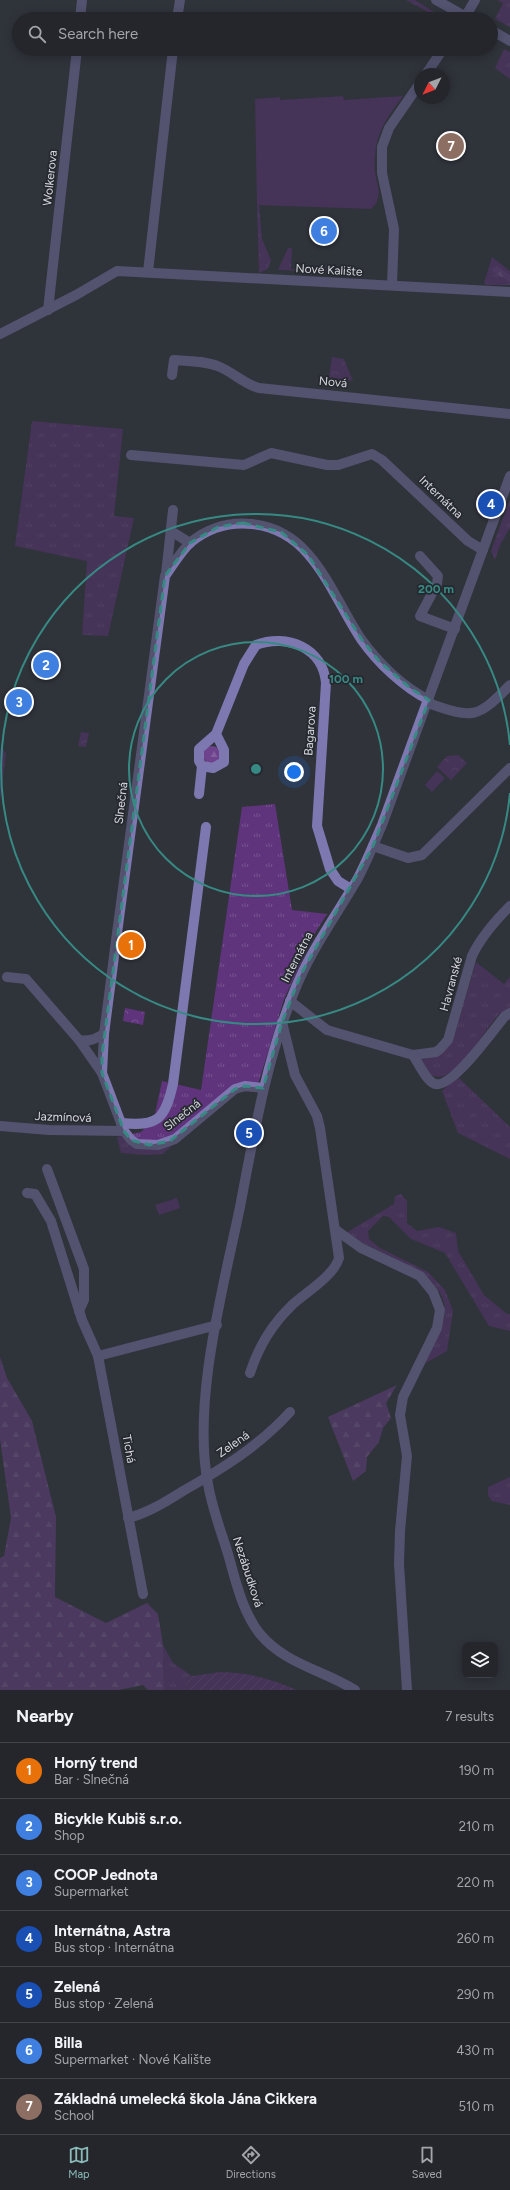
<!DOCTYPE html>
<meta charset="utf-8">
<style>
body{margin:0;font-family:Figtree,sans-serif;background:#303238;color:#f1f3f6}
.controls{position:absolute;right:12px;bottom:12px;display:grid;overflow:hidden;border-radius:8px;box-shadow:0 2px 10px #0003}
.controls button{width:36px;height:36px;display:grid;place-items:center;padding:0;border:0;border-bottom:1px solid #414348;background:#24262c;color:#f1f3f6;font:20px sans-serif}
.compass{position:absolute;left:414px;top:68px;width:36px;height:36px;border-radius:50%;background:#24262c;box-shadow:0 2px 10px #0003;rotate:228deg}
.you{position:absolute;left:294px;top:772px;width:14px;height:14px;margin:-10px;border:3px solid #fff;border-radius:50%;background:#1a73e8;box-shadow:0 0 0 6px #1a73e833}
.badge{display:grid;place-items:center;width:26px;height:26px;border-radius:50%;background:#8bbbb9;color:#fff;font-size:13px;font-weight:700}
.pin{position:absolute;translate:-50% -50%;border:2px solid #fff;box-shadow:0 1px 4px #0006}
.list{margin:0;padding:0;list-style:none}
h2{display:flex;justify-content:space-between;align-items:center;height:52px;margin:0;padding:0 16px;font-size:17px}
h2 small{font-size:13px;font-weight:400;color:#a3a5a9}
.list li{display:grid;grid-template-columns:26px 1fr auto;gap:12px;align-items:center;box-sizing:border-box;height:56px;padding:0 16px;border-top:1px solid #414348}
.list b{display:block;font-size:15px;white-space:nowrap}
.list p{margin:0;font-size:13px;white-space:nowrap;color:#a3a5a9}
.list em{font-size:13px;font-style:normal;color:#a3a5a9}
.icon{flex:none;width:22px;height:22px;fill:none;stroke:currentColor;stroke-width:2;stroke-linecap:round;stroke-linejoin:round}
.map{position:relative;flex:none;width:510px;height:1690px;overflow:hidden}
.search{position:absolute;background:#24262c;box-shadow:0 2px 10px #0003;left:12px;right:12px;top:12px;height:44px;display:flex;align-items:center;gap:10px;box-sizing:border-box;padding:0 14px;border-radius:22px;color:#a3a5a9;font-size:15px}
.sheet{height:444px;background:#24262c}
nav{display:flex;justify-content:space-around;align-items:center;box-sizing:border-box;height:56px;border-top:1px solid #414348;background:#24262c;font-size:11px;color:#a3a5a9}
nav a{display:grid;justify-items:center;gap:2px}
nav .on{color:#8bbbb9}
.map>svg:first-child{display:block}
.grass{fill:url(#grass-tufts)}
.forest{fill:url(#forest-firs)}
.park{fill:url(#park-crowns)}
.garden{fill:url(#garden-furrows)}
.pitch{fill:#5f347c}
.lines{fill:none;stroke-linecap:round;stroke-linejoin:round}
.minor{stroke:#7e78b0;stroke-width:10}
.marked{fill:none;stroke:#378a84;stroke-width:3;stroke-dasharray:8 5;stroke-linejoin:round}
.ring{fill:none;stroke:#378a84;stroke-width:2}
.labels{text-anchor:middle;stroke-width:3.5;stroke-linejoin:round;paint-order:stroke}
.street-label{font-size:12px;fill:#d7d9dd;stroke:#262930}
.centre{fill:#378a84;stroke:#262930;stroke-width:2}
.ring-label{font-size:12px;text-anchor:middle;font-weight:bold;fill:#378a84;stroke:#262930;stroke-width:3.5;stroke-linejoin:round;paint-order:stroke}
</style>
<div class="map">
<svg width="510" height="1690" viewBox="0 0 510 1690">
<defs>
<pattern id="grass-tufts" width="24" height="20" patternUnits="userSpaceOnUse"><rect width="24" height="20" fill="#5f347c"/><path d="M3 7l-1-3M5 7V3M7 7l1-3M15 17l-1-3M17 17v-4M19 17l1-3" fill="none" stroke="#75518e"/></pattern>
<pattern id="forest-firs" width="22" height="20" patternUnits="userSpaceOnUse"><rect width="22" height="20" fill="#6e428c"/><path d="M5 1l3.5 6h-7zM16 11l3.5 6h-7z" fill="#825d9c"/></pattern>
<pattern id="park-crowns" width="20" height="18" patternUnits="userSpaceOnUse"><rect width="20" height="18" fill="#5f347c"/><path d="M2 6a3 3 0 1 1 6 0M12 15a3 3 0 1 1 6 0" fill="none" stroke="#75518e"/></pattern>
<pattern id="garden-furrows" width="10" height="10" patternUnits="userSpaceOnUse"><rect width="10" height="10" fill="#5f347c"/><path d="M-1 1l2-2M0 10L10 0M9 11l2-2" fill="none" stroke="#75518e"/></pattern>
</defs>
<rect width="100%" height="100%" fill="#30333a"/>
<!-- grass -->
<g class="grass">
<path d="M406 0H415L445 19H441Z"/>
<path d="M497 0H510V27L495 19 503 3Z"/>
<path d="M504 49 510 52V79L495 68Z"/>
<path d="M257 205H259L262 239 271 260 268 269 259 273Z"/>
<path d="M288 248H292L291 269 355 270V272L278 270Z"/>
<path d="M492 257 510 271V285H487L484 283Z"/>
<path d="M32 421 123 429 114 516 134 518 108 636 82 635 87 561 15 546Z"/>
<path d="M510 499V528L500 545 495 560 491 551Z"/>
<path d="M0 749H3L6 754 0 802Z"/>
<path d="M275 804 292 910 327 914 315 933 284 999 256 1091 227 1093 163 1154 147 1155 121 1153 117 1137 141 1132 154 1119 162 1081 201 1090 242 807Z"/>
<path d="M476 962 504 984 510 977V1021L500 1013C483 1032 469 1061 446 1075 441 1078 436 1077 431 1075L421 1060 429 1058 453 1040Z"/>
<path d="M457 1076 510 1127V1159L458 1133 442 1091Z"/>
<path d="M401 1194 407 1201V1223L417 1231 439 1227 456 1233 458 1251 484 1295 507 1314H510V1331L489 1326 445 1253 411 1239 389 1217 383 1216 368 1231 369 1239 380 1248 428 1272 445 1290 453 1311 447 1351 424 1364C430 1350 439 1337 443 1322 459 1274 374 1254 346 1233L394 1204 395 1196Z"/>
<path d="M510 1477V1505L492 1501 488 1496V1487Z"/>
<path d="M163 1645 173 1663 192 1676 181 1690H164Z"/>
</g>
<!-- forest -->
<g class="forest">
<path d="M497 266 510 275V282L492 271 493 268Z"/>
<circle cx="212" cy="755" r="9"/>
<path d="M0 1357 7 1378 32 1421 56 1517 55 1597 106 1623 147 1603 158 1614 163 1645 164 1690H148L143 1685 119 1690H0V1558L4 1556 11 1518 0 1439Z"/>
<path d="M397 1385 386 1403 391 1418 383 1428 379 1442 367 1457 366 1471 353 1481 328 1417Z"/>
</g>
<!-- park -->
<g class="park">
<path d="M332 357 344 359 353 381 329 377Z"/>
<path d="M81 732 89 733 86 747 78 746Z"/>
<path d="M458 755 467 763 451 780 437 767 447 756Z"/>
<path d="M125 1008 145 1012 143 1025 123 1021Z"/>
</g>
<!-- garden -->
<path class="garden" d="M220 1672C246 1672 273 1679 297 1690H181L192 1676Z"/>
<!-- pitch -->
<g class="pitch">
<path d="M343 96 344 100 403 96C392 111 379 127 376 147 375 155 374 164 375 172 377 186 384 198 371 209L257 205 255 99 280 97V100Z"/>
<path d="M437 771 445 778 432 792 425 785Z"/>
<path d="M177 1198 180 1208 159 1215 155 1205Z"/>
</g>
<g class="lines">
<!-- minor -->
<g class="minor">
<path d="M436 0 470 19"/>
<path d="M80 19 82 0"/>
<path d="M177 19 180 0"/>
<path d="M464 19 475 0"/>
<path d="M491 30 510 41"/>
<path d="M426 74 443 49"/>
<path d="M148 272 173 49"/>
<path d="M392 285 394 229 382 173V147L389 128 420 83"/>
<path d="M48 310 77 49"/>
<path d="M0 334 76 295 117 271 510 292"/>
<path d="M172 375 174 360C189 361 206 361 220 367 234 373 244 384 259 388L510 414"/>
<path d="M131 455 244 465 271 453 327 465H338L372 454 382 460 468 541 483 550"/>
<path d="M171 531 190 543"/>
<path d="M420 556 438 576 437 584 420 616 455 629"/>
<path d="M166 574 173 510"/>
<path d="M428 703C473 719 477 719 510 685"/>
<path d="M216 734 224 750V762L213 768 202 766 199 761V749L216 734 244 664 256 645C287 633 323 648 326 683L317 826 330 869 338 881 351 889"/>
<path d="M199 794 202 766"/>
<path d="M373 846 408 858 422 855 510 768"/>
<path d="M7 977 26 979 79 1040C89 1042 95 1039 104 1034"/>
<path d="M290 1001 327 1030 413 1055 436 1052 440 1049 448 1040 472 956C481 937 495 921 510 906"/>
<path d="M79 1040 102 1073 124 1131 131 1140 137 1144 158 1145 175 1139 235 1089 245 1086 263 1088"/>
<path d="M413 1055C418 1062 426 1081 435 1084 452 1089 495 1028 505 1016L510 1013"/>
<path d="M102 1073 104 1034 117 933 165 576C173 565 181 551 191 542 227 513 278 519 308 554 330 579 343 612 361 639 378 663 403 687 429 700"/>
<path d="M121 1123C158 1127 165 1119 173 1084L206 827"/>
<path d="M0 1126 49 1130 124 1131"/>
<path d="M47 1169 84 1269V1300L79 1311"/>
<path d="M27 1193 35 1194 51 1221 82 1320 98 1356 143 1594"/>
<path d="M336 1230 361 1248 420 1276 433 1292 440 1310 437 1328 403 1397 400 1415 407 1456 400 1531 399 1564 407 1690"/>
<path d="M98 1356 217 1325"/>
<path d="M250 1373C258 1348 272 1324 292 1305 305 1293 334 1276 339 1258L320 1128 317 1116 295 1075 282 1022"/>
<path d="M128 1518C148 1513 165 1502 183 1491 222 1469 259 1446 290 1412"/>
<path d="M355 1690C323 1670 285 1664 260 1634 242 1611 236 1582 228 1554 221 1531 212 1508 208 1484 192 1402 223 1289 240 1207 254 1134 266 1061 294 992 310 951 336 916 358 878 367 861 374 843 382 825L510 476"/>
</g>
</g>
<!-- marked area -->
<path d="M0 0H510V1690H0ZM243 523 281 532 308 555 362 640 379 661 410 688 429 700 373 846 301 974 282 1022 263 1088 245 1086 235 1089 170 1141 149 1145 131 1140 124 1131 102 1073V1055L165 576 190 543 218 527Z" fill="#30333a" fill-opacity=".55" fill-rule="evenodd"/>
<path class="marked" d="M243 523 281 532 308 555 362 640 379 661 410 688 429 700 373 846 301 974 282 1022 263 1088 245 1086 235 1089 170 1141 149 1145 131 1140 124 1131 102 1073V1055L165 576 190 543 218 527Z"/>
<!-- distance rings -->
<g class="ring">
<circle cx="256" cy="769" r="127"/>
<path d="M510 793A255 255 0 1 1 510 745"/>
</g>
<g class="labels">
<!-- street labels -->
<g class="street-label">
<text transform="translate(50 178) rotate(-84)" y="4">Wolkerova</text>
<text transform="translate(329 270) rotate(3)" y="4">Nové Kalište</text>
<text transform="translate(333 382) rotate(5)" y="4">Nová</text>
<text transform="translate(441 497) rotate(44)" y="4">Internátna</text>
<text transform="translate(310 731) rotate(-86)" y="4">Bagarova</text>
<text transform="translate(121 803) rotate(-83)" y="4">Slnečná</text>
<text transform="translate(297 957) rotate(-63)" y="4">Internátna</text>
<text transform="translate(451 984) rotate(-75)" y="4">Havranské</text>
<text transform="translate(182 1115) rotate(-38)" y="4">Slnečná</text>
<text transform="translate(63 1117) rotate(2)" y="4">Jazmínová</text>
<text transform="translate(233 1444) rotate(-35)" y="4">Zelená</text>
<text transform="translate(129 1449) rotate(80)" y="4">Tichá</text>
<text transform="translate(248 1572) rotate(72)" y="4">Nezábudková</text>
</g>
</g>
<circle cx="256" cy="769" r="6" class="centre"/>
<g class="ring-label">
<text x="436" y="593">200 m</text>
<text x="346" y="683">100 m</text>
</g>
</svg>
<div class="controls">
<button><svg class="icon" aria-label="layers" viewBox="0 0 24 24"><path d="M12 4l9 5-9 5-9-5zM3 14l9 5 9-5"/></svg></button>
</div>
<svg class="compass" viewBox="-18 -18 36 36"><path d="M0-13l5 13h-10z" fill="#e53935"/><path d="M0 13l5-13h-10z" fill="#a3a5a9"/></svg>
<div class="you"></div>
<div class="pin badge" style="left:131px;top:945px;background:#e8710a">1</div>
<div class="pin badge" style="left:46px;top:665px;background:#3f7fe0">2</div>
<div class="pin badge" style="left:19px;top:702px;background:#3f7fe0">3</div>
<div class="pin badge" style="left:491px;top:504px;background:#1a4fb4">4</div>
<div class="pin badge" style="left:249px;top:1133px;background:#1a4fb4">5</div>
<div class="pin badge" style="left:324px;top:231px;background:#3f7fe0">6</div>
<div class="pin badge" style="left:451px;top:146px;background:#8d6e63">7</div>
<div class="search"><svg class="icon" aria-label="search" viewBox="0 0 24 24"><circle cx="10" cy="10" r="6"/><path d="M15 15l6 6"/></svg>Search here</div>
</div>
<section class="sheet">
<h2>Nearby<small>7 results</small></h2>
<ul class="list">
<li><span class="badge" style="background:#e8710a">1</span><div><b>Horný trend</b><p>Bar · Slnečná</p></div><em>190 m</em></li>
<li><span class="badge" style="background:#3f7fe0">2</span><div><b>Bicykle Kubiš s.r.o.</b><p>Shop</p></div><em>210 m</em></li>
<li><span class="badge" style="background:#3f7fe0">3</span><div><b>COOP Jednota</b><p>Supermarket</p></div><em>220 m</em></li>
<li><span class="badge" style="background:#1a4fb4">4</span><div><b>Internátna, Astra</b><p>Bus stop · Internátna</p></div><em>260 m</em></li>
<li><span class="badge" style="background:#1a4fb4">5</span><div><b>Zelená</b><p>Bus stop · Zelená</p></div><em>290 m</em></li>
<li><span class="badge" style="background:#3f7fe0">6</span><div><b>Billa</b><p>Supermarket · Nové Kalište</p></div><em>430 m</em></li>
<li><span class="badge" style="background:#8d6e63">7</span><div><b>Základná umelecká škola Jána Cikkera</b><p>School</p></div><em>510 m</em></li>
</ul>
</section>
<nav>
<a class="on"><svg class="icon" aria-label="map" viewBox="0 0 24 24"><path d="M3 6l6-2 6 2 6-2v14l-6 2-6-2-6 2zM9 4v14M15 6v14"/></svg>Map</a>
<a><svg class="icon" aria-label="directions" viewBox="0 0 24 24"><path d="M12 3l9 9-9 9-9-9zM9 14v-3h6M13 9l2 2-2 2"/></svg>Directions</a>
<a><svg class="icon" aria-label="saved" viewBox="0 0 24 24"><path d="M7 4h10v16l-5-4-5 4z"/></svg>Saved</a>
</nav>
